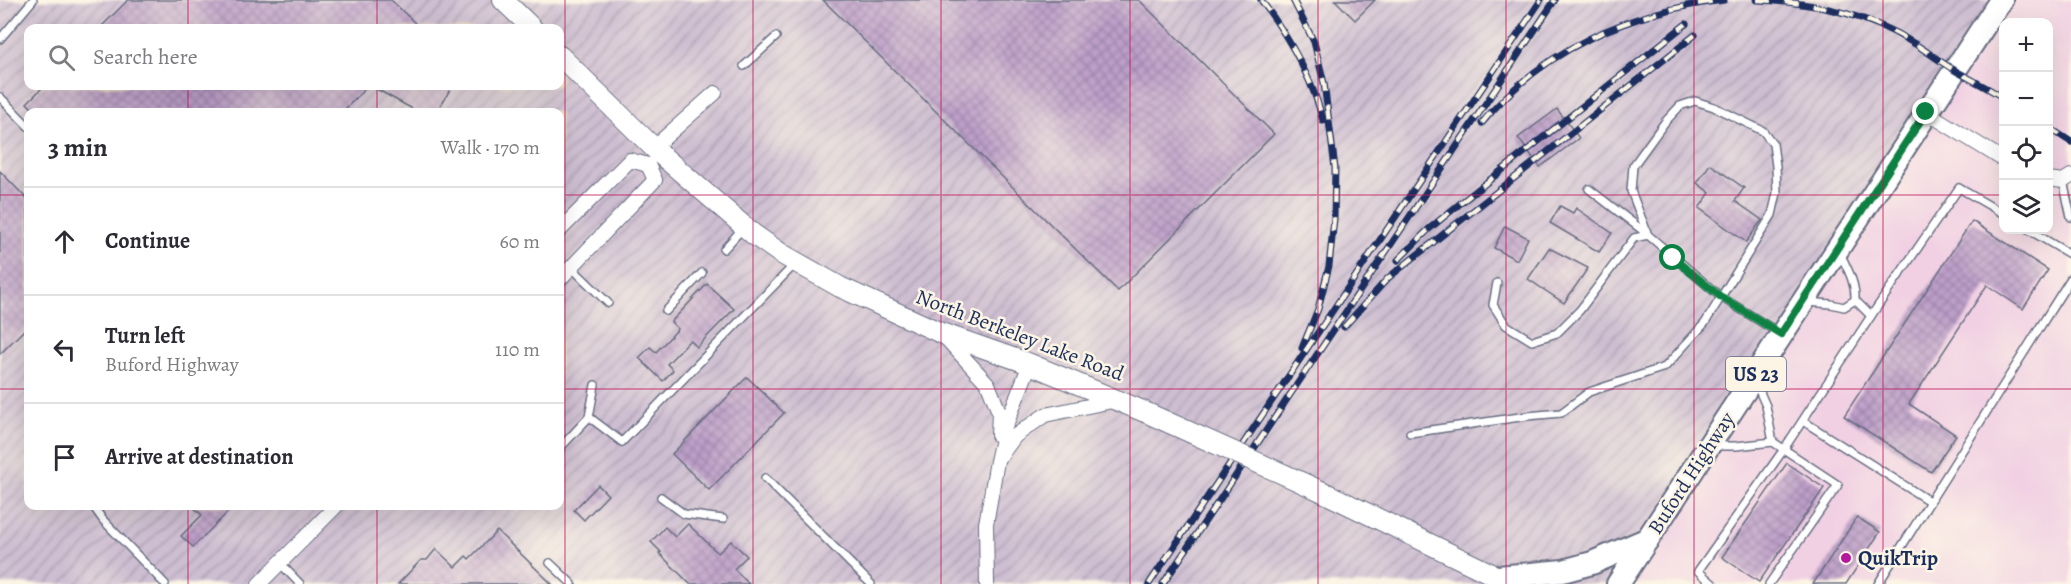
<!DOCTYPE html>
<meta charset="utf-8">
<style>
body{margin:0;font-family:Alegreya,serif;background:#f7f7f7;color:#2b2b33}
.controls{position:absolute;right:18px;top:18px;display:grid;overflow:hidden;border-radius:12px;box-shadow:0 6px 24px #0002}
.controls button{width:54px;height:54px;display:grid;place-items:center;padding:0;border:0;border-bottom:2px solid #e1e1e2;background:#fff;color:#2b2b33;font:30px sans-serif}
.stop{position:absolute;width:18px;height:18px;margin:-14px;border:4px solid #0b8043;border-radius:50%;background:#fff}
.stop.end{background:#0b8043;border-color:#fff;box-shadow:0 2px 6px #0008}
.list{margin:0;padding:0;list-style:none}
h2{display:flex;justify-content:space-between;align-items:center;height:78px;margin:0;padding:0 24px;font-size:26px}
h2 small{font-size:20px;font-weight:400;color:#7c7c81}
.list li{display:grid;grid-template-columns:39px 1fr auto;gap:18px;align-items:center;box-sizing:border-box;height:108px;padding:0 24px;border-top:2px solid #e1e1e2}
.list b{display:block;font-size:22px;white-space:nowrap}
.list p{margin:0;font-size:20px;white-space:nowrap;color:#7c7c81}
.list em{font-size:20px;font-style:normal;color:#7c7c81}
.icon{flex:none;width:33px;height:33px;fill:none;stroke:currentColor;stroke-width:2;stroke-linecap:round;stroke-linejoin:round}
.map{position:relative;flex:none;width:2071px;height:584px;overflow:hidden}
.search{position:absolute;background:#fff;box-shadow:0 6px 24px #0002;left:24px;top:24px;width:540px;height:66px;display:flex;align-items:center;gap:15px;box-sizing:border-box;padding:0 21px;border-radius:12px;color:#7c7c81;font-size:22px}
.panel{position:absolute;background:#fff;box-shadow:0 6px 24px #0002;left:24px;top:108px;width:540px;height:402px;border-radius:12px}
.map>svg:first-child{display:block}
.built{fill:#f1d0e3;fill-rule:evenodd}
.industrial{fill:url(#industrial-furrows);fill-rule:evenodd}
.building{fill:url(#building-cross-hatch)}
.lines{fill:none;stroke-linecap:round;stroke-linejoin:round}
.lane-casing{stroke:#676d81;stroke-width:10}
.street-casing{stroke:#676d81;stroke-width:16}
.secondary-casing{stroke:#676d81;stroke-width:22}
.primary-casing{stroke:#676d81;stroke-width:26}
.lane{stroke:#fff;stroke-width:7}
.street{stroke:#fff;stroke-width:14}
.secondary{stroke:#fff;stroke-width:20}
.primary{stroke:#fff;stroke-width:22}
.rail-casing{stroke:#1b2f5e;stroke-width:7}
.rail{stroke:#fcf5e5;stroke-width:4.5;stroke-dasharray:14;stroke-linecap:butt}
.secondary-bridge-casing{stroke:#676d81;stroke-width:22;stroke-linecap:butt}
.secondary-bridge{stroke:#fff;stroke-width:20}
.route{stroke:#0b8043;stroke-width:8}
.grid{fill:none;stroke:#c2185b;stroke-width:1.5;stroke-opacity:0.55}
.poi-dot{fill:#b5179e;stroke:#fcf5e5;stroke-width:2}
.labels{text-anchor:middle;stroke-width:5;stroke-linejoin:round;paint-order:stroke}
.shield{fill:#fcf5e5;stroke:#5e6a86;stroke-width:1.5}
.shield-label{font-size:20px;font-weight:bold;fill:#1b2f5e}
.street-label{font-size:21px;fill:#1b2f5e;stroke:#fcf5e5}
.poi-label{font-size:21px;font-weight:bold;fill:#1b2f5e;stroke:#fcf5e5;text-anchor:start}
</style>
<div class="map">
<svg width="2071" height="584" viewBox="0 0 2071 584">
<defs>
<pattern id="industrial-furrows" width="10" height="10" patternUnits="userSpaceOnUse" patternTransform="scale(1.5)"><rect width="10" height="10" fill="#cebed1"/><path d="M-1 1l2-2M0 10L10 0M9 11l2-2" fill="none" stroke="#a69bad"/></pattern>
<pattern id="building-cross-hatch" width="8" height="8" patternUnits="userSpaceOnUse" patternTransform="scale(1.5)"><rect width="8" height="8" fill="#bd9fc9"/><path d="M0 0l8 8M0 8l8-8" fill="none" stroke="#9982a6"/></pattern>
</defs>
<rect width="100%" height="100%" fill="#fcf5e5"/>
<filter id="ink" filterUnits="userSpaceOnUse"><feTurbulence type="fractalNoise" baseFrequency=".0167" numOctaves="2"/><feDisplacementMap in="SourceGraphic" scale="12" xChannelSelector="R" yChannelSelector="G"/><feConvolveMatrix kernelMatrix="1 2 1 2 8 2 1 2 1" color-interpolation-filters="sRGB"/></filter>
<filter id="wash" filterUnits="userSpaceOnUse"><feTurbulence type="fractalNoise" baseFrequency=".008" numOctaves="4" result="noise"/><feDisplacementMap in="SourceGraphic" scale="24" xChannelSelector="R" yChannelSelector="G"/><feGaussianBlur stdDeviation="1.35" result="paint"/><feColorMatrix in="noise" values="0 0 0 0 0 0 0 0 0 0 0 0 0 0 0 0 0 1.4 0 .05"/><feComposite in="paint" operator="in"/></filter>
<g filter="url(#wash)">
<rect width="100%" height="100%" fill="#f3e0c2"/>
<!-- built -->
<path class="built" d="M2001 0H2071V584H1619ZM2004 22H2048V230H2004Z"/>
<!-- industrial -->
<path class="industrial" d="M0 0H2001L1619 584H0ZM28 28H560V86H28ZM28 112H560V506H28Z"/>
<g id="blocks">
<!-- building -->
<g class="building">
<path d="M128 0H391L420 28H100Z"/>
<path d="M823 0H1139L1274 134 1118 291Z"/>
<path d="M1335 0H1375L1355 20Z"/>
<path d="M44 86H368L342 112H36L27 103Z"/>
<path d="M371 86H452L437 112H418Z"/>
<path d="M1557 109 1579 138 1540 167 1518 138Z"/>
<path d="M1710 164 1744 188 1735 201 1762 220 1746 242 1699 208 1710 193 1697 183Z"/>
<path d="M0 171 28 200V326L0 354Z"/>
<path d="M1560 206 1573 213 1576 208 1612 233 1599 252 1550 223Z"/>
<path d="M1972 221 2048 270 2023 309 1987 285 1909 404 1956 435 1931 472 1844 416Z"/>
<path d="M1505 226 1528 238 1517 260 1494 248Z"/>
<path d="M1549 248 1588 268 1564 303 1528 279Z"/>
<path d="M707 284 734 309 697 347 690 340 667 364 673 370 663 381 639 358 650 347 656 352 678 329 671 322Z"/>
<path d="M747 377 784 413 709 490 672 454Z"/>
<path d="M1787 463 1824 488 1759 582 1722 557Z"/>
<path d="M598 485 608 495 584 520 574 510Z"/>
<path d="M192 506H234L193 547 181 536 202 515Z"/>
<path d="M1857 517 1880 532 1846 584H1813Z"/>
<path d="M688 524 718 553 731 541 747 556 734 569 749 584H690L659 553 661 552 651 542 665 527 675 537Z"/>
<path d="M497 531 552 584H398L421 560H427L436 549 455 567 466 556 469 559Z"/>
</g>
</g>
</g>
<g filter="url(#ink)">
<use href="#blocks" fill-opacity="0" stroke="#676d81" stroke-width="1.5"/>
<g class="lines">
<defs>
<g id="lane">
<path d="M0 39 33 0"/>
<path d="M744 66 776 37"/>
<path d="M0 97 28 126"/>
<path d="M2063 181 2071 217"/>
<path d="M1589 189 1646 233"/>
<path d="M2029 230 2071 255"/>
<path d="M724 249 743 228"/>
<path d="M571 267 608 303"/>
<path d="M1497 283 1493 305 1506 325 1532 341 1557 333 1580 310 1634 238 1648 235 1721 297 1772 215 1777 193 1776 166 1773 144 1763 131 1714 107 1695 101 1680 106 1665 122 1633 166 1631 191 1648 235"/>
<path d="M1855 300 1871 316"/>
<path d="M1808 302 1831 304 1844 307 1855 300C1856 283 1847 268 1840 253"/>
<path d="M666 311 702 273"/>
<path d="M1755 381 1766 406 1773 442"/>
<path d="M589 417 622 442 795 264"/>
<path d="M1803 421 1929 501"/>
<path d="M1410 433 1527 416 1561 413 1589 392 1665 367 1705 323 1721 297 1779 333"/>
<path d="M1715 446H1736L1773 442 1838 485 1769 584"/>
<path d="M560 448 589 417 595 385"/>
<path d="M765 478 871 584"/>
<path d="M661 497 684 514 723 519"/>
<path d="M93 506 103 520 165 584"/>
<path d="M280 563 300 584"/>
<path d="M550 563 572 584"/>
<path d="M1713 584 1698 571 1784 449 1871 316 1959 188 2004 214"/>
<path d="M1878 584 2071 278"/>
</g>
<g id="street">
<path d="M1926 112 2004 160"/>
<path d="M653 148 715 93"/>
<path d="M2048 179 2063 181 2071 176"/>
<path d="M560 230 630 160 648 165"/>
<path d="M560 279 655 180 648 165"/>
<path d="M944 336 988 384 999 412 998 435"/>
<path d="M1001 455 1015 436 1045 415 1117 400"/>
<path d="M259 584 336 506"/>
<path d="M987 584 986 524 997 461 1004 430 1030 364"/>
</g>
<g id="secondary">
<path d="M503 0 532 28"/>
<path d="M560 56 659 153 753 234 780 253 840 287 941 333 1030 364 1145 412"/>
<path d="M1323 492 1512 584"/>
</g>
<g id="primary">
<path d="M1498 577 1563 571 1592 563 1648 539"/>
<path d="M1618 584 2001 0"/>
</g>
</defs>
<!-- lane casing -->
<use href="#lane" class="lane-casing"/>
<!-- street casing -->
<use href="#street" class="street-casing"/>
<!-- secondary casing -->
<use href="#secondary" class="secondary-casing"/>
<!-- primary casing -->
<use href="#primary" class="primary-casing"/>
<!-- lane -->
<use href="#lane" class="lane"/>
<!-- street -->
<use href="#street" class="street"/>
<!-- secondary -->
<use href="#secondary" class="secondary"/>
<!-- primary -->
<use href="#primary" class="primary"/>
<defs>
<g id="rail">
<path d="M1261 0C1288 36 1312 77 1323 121"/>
<path d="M1293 0 1314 42 1324 83 1335 168 1334 219 1329 266 1318 309 1302 348"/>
<path d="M1757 0C1810 2 1864 13 1910 41 1926 50 1940 62 1956 71 1972 80 1988 88 2004 98"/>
<path d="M1482 123C1542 49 1631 11 1724 0"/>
<path d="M2048 127 2071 142"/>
<path d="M1398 260 1429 229 1462 202 1686 24"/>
<path d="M1344 327 1388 278 1695 35"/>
<path d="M1149 584 1541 0"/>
<path d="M1163 584 1555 0"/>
</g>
</defs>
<!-- rail casing -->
<use href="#rail" class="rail-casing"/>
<!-- rail -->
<use href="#rail" class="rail"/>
<defs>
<path id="secondary-bridge" d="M1145 412 1323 492"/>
</defs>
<!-- secondary-bridge casing -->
<use href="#secondary-bridge" class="secondary-bridge-casing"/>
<!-- secondary-bridge -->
<use href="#secondary-bridge" class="secondary-bridge"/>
</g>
</g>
<g class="lines" filter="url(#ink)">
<!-- route -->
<path class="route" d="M1673 258 1721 297 1781 334 1926 112"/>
</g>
<!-- grid -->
<path class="grid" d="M188 0V28M377 0V28M565 0V584M753 0V584M941 0V584M1130 0V584M1318 0V584M1506 0V584M1694 0V584M1883 0V584M188 86V112M377 86V112M0 195H28M560 195H2004M2048 195H2071M0 389H28M560 389H2071M188 506V584M377 506V584"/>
<!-- markers -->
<circle class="poi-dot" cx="1846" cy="558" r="6"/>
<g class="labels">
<!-- shield labels -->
<rect class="shield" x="1726" y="357" width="60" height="34" rx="4.5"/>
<g class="shield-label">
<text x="1756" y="381">US 23</text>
</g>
<!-- street labels -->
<g class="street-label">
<text transform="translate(1020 335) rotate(21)" y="7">North Berkeley Lake Road</text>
<text transform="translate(1691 473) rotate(-57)" y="7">Buford Highway</text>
</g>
<!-- poi labels -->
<g class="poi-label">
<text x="1858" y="565">QuikTrip</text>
</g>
</g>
</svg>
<div class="controls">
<button>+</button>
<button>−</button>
<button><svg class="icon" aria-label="locate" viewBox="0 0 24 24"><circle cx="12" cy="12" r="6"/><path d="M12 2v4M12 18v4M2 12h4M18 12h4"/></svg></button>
<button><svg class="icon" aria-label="layers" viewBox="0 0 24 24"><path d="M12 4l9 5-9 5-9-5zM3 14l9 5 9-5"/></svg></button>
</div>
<div class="stop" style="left:1673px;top:258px"></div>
<div class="stop end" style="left:1926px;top:112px"></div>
<div class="search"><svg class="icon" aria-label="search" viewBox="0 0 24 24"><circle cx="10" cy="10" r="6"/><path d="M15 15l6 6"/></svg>Search here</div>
<section class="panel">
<h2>3 min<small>Walk · 170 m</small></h2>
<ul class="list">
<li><svg class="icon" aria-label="ahead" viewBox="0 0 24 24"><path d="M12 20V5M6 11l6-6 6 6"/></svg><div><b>Continue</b></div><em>60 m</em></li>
<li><svg class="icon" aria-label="left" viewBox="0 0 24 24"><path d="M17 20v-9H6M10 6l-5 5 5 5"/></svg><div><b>Turn left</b><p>Buford Highway</p></div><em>110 m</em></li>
<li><svg class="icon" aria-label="arrive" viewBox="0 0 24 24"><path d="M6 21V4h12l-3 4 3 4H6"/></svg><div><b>Arrive at destination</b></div></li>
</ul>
</section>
</div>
